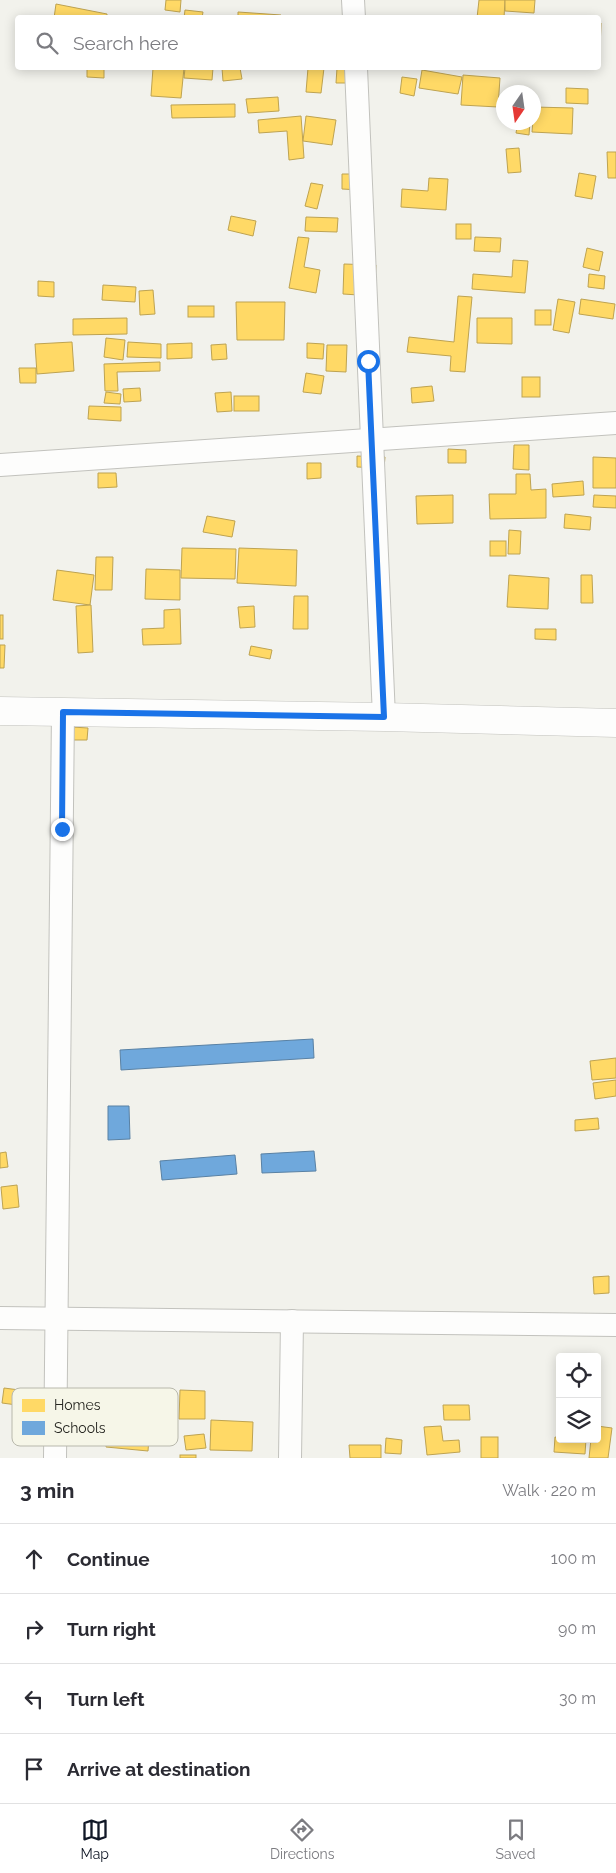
<!DOCTYPE html>
<meta charset="utf-8">
<style>
body{margin:0;font-family:Raleway,sans-serif;background:#f2f2f3;color:#2b2b33}
.controls{position:absolute;right:15px;bottom:15px;display:grid;overflow:hidden;border-radius:5px;box-shadow:0 2px 12px #0003}
.controls button{width:45px;height:45px;display:grid;place-items:center;padding:0;border:0;border-bottom:1px solid #e1e1e2;background:#fff;color:#2b2b33;font:25px sans-serif}
.compass{position:absolute;left:496px;top:85px;width:45px;height:45px;border-radius:50%;background:#fff;box-shadow:0 2px 12px #0003;rotate:193deg}
.stop{position:absolute;width:15px;height:15px;margin:-11px;border:4px solid #1a73e8;border-radius:50%;background:#fff}
.stop.end{background:#1a73e8;border-color:#fff;box-shadow:0 1px 5px #0008}
.list{margin:0;padding:0;list-style:none}
h2{display:flex;justify-content:space-between;align-items:center;height:65px;margin:0;padding:0 20px;font-size:21px}
h2 small{font-size:16px;font-weight:400;color:#7c7c81}
.list li{display:grid;grid-template-columns:32px 1fr auto;gap:15px;align-items:center;box-sizing:border-box;height:70px;padding:0 20px;border-top:1px solid #e1e1e2}
.list b{display:block;font-size:19px;white-space:nowrap}
.list em{font-size:16px;font-style:normal;color:#7c7c81}
.icon{flex:none;width:28px;height:28px;fill:none;stroke:currentColor;stroke-width:2;stroke-linecap:round;stroke-linejoin:round}
.map{position:relative;flex:none;width:616px;height:1458px;overflow:hidden}
.search{position:absolute;background:#fff;box-shadow:0 2px 12px #0003;left:15px;right:15px;top:15px;height:55px;display:flex;align-items:center;gap:12px;box-sizing:border-box;padding:0 18px;border-radius:5px;color:#7c7c81;font-size:19px}
.sheet{height:345px;background:#fff}
nav{display:flex;justify-content:space-around;align-items:center;box-sizing:border-box;height:70px;border-top:1px solid #e1e1e2;background:#fff;font-size:14px;color:#7c7c81}
nav a{display:grid;justify-items:center;gap:2px}
nav .on{color:#111827}
.map>svg:first-child{display:block}
.homes{fill:#ffd966;stroke:#bea351}
.schools{fill:#6fa8dc;stroke:#5981a4}
.lines{fill:none;stroke-linecap:round;stroke-linejoin:round}
.street-casing{stroke:#c2c2bd;stroke-width:24}
.secondary-casing{stroke:#c2c2bd;stroke-width:29}
.street{stroke:#fdfdfc;stroke-width:22}
.secondary{stroke:#fdfdfc;stroke-width:28}
.route{stroke:#1a73e8;stroke-width:6}
.key{fill:#f6f6e8;stroke:#b8b8ac;stroke-width:1}
.key-label{font-size:14px;fill:#262621}
</style>
<div class="map">
<svg width="616" height="1458" viewBox="0 0 616 1458">
<rect width="100%" height="100%" fill="#f2f2ec"/>
<!-- homes -->
<g class="homes">
<path d="M166 0H181L180 12 165 10Z"/>
<path d="M479 0H505L504 18H477Z"/>
<path d="M505 0H535L534 13 505 11Z"/>
<path d="M56 4 107 14V18H54Z"/>
<path d="M185 10 203 12 202 18H184Z"/>
<path d="M238 12 281 15V18H238Z"/>
<path d="M598 23H601L600 50H598Z"/>
<path d="M87 68H104V78L87 77Z"/>
<path d="M153 68H184L181 98 151 96Z"/>
<path d="M185 68H213L212 80 184 78Z"/>
<path d="M222 68H240L242 79 223 81Z"/>
<path d="M308 68H324L321 93 306 92Z"/>
<path d="M337 68H353L352 83H336Z"/>
<path d="M422 70 462 77 458 94 419 88Z"/>
<path d="M463 75 500 78 498 107 461 105Z"/>
<path d="M402 77 417 79 414 96 400 93Z"/>
<path d="M566 88 588 89V104L566 103Z"/>
<path d="M278 97 279 111 248 113 246 99Z"/>
<path d="M235 104V117L172 118 171 105Z"/>
<path d="M534 107 573 108 572 134 532 132Z"/>
<path d="M301 116 304 158 289 160 287 131 259 133 258 120Z"/>
<path d="M306 116 336 120 332 145 303 141Z"/>
<path d="M518 122H530L529 135 516 133Z"/>
<path d="M519 148 521 172 508 173 506 149Z"/>
<path d="M607 152H616V178H608Z"/>
<path d="M579 173 596 176 592 199 575 196Z"/>
<path d="M342 174H371L360 190 342 189Z"/>
<path d="M429 178 448 179 446 210 401 207 402 189 428 191Z"/>
<path d="M311 183 323 185 317 209 305 206Z"/>
<path d="M231 216 256 221 253 236 228 230Z"/>
<path d="M306 217 338 218 337 232 305 231Z"/>
<rect x="456" y="224" width="15" height="15"/>
<path d="M298 237 309 238 304 267 320 270 316 293 289 288Z"/>
<path d="M475 237 501 238 500 252 474 251Z"/>
<path d="M587 248 603 252 599 271 583 267Z"/>
<path d="M513 260 528 261 525 293 472 289 473 274 512 277Z"/>
<path d="M344 264 376 265 374 296 343 294Z"/>
<path d="M589 274 605 276 604 289 588 287Z"/>
<path d="M38 281 54 282V297L38 296Z"/>
<path d="M103 285 136 287 135 302 102 300Z"/>
<path d="M153 290 155 314 140 315 139 291Z"/>
<path d="M458 296 472 297 465 372 450 371 451 356 407 352 409 337 454 342Z"/>
<path d="M558 299 575 302 569 333 553 330Z"/>
<path d="M581 299 615 304 613 319 579 314Z"/>
<path d="M236 302H285L284 340H237Z"/>
<rect x="188" y="306" width="26" height="11"/>
<rect x="535" y="310" width="16" height="15"/>
<path d="M127 318V334L73 335V319Z"/>
<path d="M477 318H512V344L477 343Z"/>
<path d="M106 338 125 340 123 360 104 357Z"/>
<path d="M72 342 74 371 37 374 35 344Z"/>
<path d="M128 342 161 344V358L127 357Z"/>
<path d="M192 343V358L167 359V344Z"/>
<path d="M307 343 324 344 323 359 307 358Z"/>
<path d="M226 344 227 359 212 360 211 345Z"/>
<path d="M327 345H347L346 372 326 371Z"/>
<path d="M160 362V371L117 372 118 391H105L104 364Z"/>
<path d="M19 368H36V383H20Z"/>
<path d="M306 373 324 376 321 394 303 392Z"/>
<rect x="522" y="377" width="18" height="20"/>
<path d="M432 386 434 401 412 403 411 388Z"/>
<path d="M140 388 141 401 124 402 123 389Z"/>
<path d="M106 392 121 394 120 404 104 403Z"/>
<path d="M231 392 232 411 217 412 215 393Z"/>
<rect x="234" y="396" width="25" height="15"/>
<path d="M89 406 121 407V421L88 419Z"/>
<path d="M514 445H529V470L513 469Z"/>
<path d="M448 449 466 450V463H448Z"/>
<path d="M357 456 385 457 384 468 357 467Z"/>
<path d="M593 457 616 458V488H593Z"/>
<path d="M307 463H321V478L307 479Z"/>
<path d="M98 473H116L117 487 98 488Z"/>
<path d="M516 474H530L531 490 546 489V518L490 519 489 494H516Z"/>
<path d="M583 481 584 495 553 497 552 484Z"/>
<path d="M453 495V523L417 524 416 496Z"/>
<path d="M594 495 616 496V508L593 507Z"/>
<path d="M565 514 591 517 590 530 564 528Z"/>
<path d="M207 516 235 521 232 537 203 532Z"/>
<path d="M509 530 521 531 520 554H508Z"/>
<rect x="490" y="541" width="16" height="15"/>
<path d="M182 548 236 549 235 579 181 578Z"/>
<path d="M239 548 297 550 296 586 237 583Z"/>
<path d="M96 557H113L112 590H95Z"/>
<path d="M146 569 180 570V600L145 599Z"/>
<path d="M57 570 94 575 90 605 53 600Z"/>
<path d="M509 575 549 578 548 609 507 607Z"/>
<path d="M581 575H592L593 603H581Z"/>
<path d="M294 596H308V629H293Z"/>
<path d="M91 605 93 652 78 653 76 606Z"/>
<path d="M254 606 255 627 240 628 238 607Z"/>
<path d="M180 609 181 644 143 645 142 629 164 628V610Z"/>
<rect x="0" y="615" width="3" height="24"/>
<path d="M535 629H556V640L535 639Z"/>
<path d="M0 645H5L4 668H0Z"/>
<path d="M251 646 272 650 270 659 249 655Z"/>
<path d="M72 727 88 728 87 740H71Z"/>
<path d="M616 1058V1078L592 1080 590 1061Z"/>
<path d="M616 1080V1096L595 1099 593 1083Z"/>
<path d="M598 1118 599 1129 575 1131V1120Z"/>
<path d="M6 1152 8 1167 0 1168V1153Z"/>
<path d="M17 1185 19 1207 3 1209 1 1187Z"/>
<path d="M609 1276V1293L594 1294 593 1277Z"/>
<path d="M4 1388 35 1392 32 1407 2 1403Z"/>
<path d="M180 1390 205 1391V1419H179Z"/>
<path d="M443 1405H469L470 1420H444Z"/>
<path d="M211 1420 253 1422 252 1451 210 1450Z"/>
<path d="M108 1421 150 1424 148 1451 106 1447Z"/>
<path d="M441 1426 443 1441 459 1440 460 1452 427 1455 424 1427Z"/>
<path d="M597 1426 612 1428 608 1458H589L591 1439H597Z"/>
<path d="M204 1434 206 1448 186 1450 184 1436Z"/>
<rect x="481" y="1437" width="17" height="21"/>
<path d="M555 1437 560 1438V1439H586L585 1454 554 1452Z"/>
<path d="M386 1438 402 1440 401 1454 385 1453Z"/>
<path d="M349 1445H381V1458H350Z"/>
<rect x="180" y="1455" width="16" height="3"/>
</g>
<!-- schools -->
<g class="schools">
<path d="M313 1039 314 1058 121 1070 120 1050Z"/>
<path d="M108 1106H129L130 1139 108 1140Z"/>
<path d="M314 1151 316 1171 262 1173 261 1154Z"/>
<path d="M235 1155 237 1174 162 1180 160 1161Z"/>
</g>
<g class="lines">
<defs>
<g id="street">
<path d="M353 0 354 18"/>
<path d="M356 68 384 717"/>
<path d="M0 465 616 423"/>
<path d="M0 1318 616 1325"/>
<path d="M55 1458 63 712"/>
<path d="M290 1458 292 1321"/>
</g>
<path id="secondary" d="M0 711 384 717 616 723"/>
</defs>
<!-- street casing -->
<use href="#street" class="street-casing"/>
<!-- secondary casing -->
<use href="#secondary" class="secondary-casing"/>
<!-- street -->
<use href="#street" class="street"/>
<!-- secondary -->
<use href="#secondary" class="secondary"/>
</g>
<g class="lines">
<!-- route -->
<path class="route" d="M62 829 63 712 384 717 368 361"/>
</g>
<!-- legend -->
<rect x="12" y="1388" width="166" height="58" rx="8" class="key"/>
<rect x="22" y="1399" width="23" height="13" fill="#ffd966"/>
<rect x="22" y="1421" width="23" height="14" fill="#6fa8dc"/>
<g class="key-label">
<text x="54" y="1410">Homes</text>
<text x="54" y="1433">Schools</text>
</g>
</svg>
<div class="controls">
<button><svg class="icon" aria-label="locate" viewBox="0 0 24 24"><circle cx="12" cy="12" r="6"/><path d="M12 2v4M12 18v4M2 12h4M18 12h4"/></svg></button>
<button><svg class="icon" aria-label="layers" viewBox="0 0 24 24"><path d="M12 4l9 5-9 5-9-5zM3 14l9 5 9-5"/></svg></button>
</div>
<svg class="compass" viewBox="-18 -18 36 36"><path d="M0-13l5 13h-10z" fill="#e53935"/><path d="M0 13l5-13h-10z" fill="#7c7c81"/></svg>
<div class="stop" style="left:368px;top:361px"></div>
<div class="stop end" style="left:62px;top:829px"></div>
<div class="search"><svg class="icon" aria-label="search" viewBox="0 0 24 24"><circle cx="10" cy="10" r="6"/><path d="M15 15l6 6"/></svg>Search here</div>
</div>
<section class="sheet">
<h2>3 min<small>Walk · 220 m</small></h2>
<ul class="list">
<li><svg class="icon" aria-label="ahead" viewBox="0 0 24 24"><path d="M12 20V5M6 11l6-6 6 6"/></svg><div><b>Continue</b></div><em>100 m</em></li>
<li><svg class="icon" aria-label="right" viewBox="0 0 24 24"><path d="M7 20v-9h11M14 6l5 5-5 5"/></svg><div><b>Turn right</b></div><em>90 m</em></li>
<li><svg class="icon" aria-label="left" viewBox="0 0 24 24"><path d="M17 20v-9H6M10 6l-5 5 5 5"/></svg><div><b>Turn left</b></div><em>30 m</em></li>
<li><svg class="icon" aria-label="arrive" viewBox="0 0 24 24"><path d="M6 21V4h12l-3 4 3 4H6"/></svg><div><b>Arrive at destination</b></div></li>
</ul>
</section>
<nav>
<a class="on"><svg class="icon" aria-label="map" viewBox="0 0 24 24"><path d="M3 6l6-2 6 2 6-2v14l-6 2-6-2-6 2zM9 4v14M15 6v14"/></svg>Map</a>
<a><svg class="icon" aria-label="directions" viewBox="0 0 24 24"><path d="M12 3l9 9-9 9-9-9zM9 14v-3h6M13 9l2 2-2 2"/></svg>Directions</a>
<a><svg class="icon" aria-label="saved" viewBox="0 0 24 24"><path d="M7 4h10v16l-5-4-5 4z"/></svg>Saved</a>
</nav>
